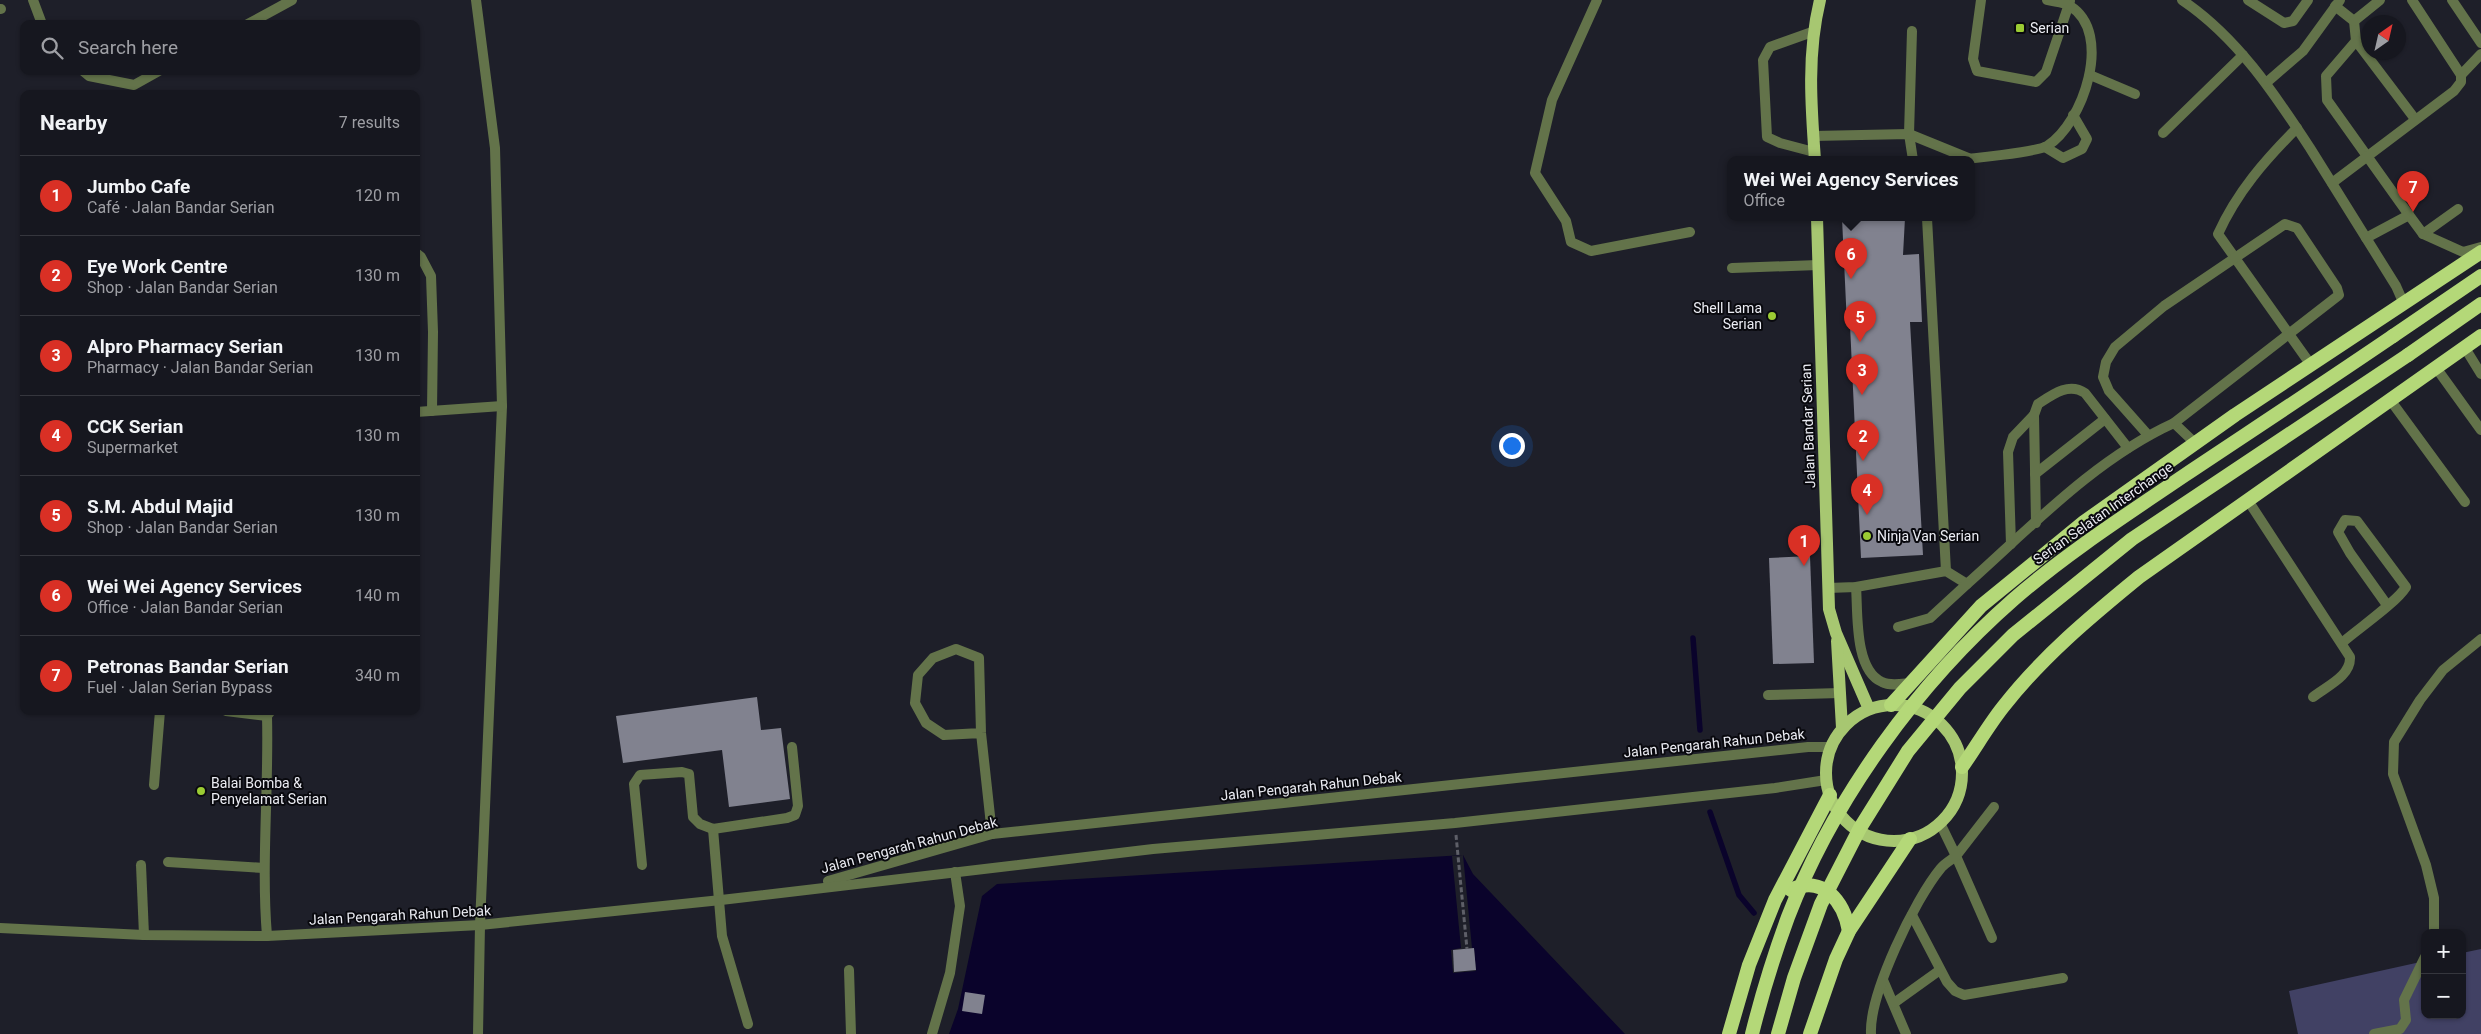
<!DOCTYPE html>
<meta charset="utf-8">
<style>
body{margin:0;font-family:Roboto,sans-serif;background:#1f2028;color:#f1f3f6}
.controls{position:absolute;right:15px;bottom:15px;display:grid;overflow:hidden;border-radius:10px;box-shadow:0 1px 4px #0004}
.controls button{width:45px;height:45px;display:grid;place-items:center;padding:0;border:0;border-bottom:1px solid #35363d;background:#16171f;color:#f1f3f6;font:25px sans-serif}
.compass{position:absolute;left:2361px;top:15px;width:45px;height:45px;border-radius:50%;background:#16171f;box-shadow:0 1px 4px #0004;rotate:34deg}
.you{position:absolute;left:1511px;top:445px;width:18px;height:18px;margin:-12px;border:4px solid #fff;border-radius:50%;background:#1a73e8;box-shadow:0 0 0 8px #1a73e833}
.badge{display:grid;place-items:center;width:32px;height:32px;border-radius:50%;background:#d93025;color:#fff;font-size:16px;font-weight:700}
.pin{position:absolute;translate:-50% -41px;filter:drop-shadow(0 1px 2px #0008)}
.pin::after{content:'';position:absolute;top:26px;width:18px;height:15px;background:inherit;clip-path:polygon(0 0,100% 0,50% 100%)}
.popup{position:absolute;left:1727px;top:156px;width:248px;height:65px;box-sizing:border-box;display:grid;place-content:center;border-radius:10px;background:#16171f;filter:drop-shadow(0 1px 4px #0005);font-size:16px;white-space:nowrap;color:#9e9fa4}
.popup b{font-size:19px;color:#f1f3f6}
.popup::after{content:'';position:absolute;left:50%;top:100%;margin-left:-10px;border:10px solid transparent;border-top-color:#16171f}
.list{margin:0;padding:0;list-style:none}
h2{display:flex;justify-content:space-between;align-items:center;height:65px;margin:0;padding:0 20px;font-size:21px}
h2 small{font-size:16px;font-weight:400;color:#9e9fa4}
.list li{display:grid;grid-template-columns:32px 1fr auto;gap:15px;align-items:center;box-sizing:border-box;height:80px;padding:0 20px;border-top:1px solid #35363d}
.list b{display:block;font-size:19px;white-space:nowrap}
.list p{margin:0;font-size:16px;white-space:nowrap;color:#9e9fa4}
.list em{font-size:16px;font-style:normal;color:#9e9fa4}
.icon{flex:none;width:28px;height:28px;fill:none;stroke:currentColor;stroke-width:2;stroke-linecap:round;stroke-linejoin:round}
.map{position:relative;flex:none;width:2481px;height:1034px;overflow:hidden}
.search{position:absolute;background:#16171f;box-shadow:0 1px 4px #0004;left:20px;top:20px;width:400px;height:55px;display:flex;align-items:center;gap:12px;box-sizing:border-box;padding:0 18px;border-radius:10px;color:#9e9fa4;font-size:19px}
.panel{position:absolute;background:#16171f;box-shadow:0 1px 4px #0004;left:20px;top:90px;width:400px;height:625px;border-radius:10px}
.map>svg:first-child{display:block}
.green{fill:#414164}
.water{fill:#0a032b}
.pier{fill:#1e1f29}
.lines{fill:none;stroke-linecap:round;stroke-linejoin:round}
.stream{stroke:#0a032b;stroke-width:5.5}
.building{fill:#81828f}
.path{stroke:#5e5f68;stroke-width:3;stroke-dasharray:5 2.5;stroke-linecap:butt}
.service{stroke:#63734a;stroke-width:10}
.minor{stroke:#63734a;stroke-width:10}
.tertiary{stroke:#63734a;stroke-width:10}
.primary{stroke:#a7c771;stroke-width:12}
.trunk{stroke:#b4d878;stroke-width:14}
.trunk-bridge{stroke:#b4d878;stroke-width:14}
.poi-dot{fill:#9bcb33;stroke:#09090e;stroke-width:2}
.labels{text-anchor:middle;stroke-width:4;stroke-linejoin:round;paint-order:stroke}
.poi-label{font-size:14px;fill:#ebecf3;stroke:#09090e;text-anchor:start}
.street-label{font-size:14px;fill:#ebecf3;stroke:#09090e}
</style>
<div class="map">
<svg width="2481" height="1034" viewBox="0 0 2481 1034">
<rect width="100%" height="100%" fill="#1e1f29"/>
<!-- green -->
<path class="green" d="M2481 949V1034H2298L2289 991 2425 961V1015H2462V953Z"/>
<!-- water -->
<path class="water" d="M1463 855 1473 874 1625 1034H949L958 1009 982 896 997 884Z"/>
<!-- pier -->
<path class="pier" d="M1463 855 1472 948H1474L1476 971 1453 973 1451 950 1461 948 1452 856Z"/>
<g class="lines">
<!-- stream -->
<g class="stream">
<path d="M1693 638 1700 730"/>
<path d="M1710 812 1739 895 1754 913"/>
</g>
</g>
<!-- building -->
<g class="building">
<path d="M1842 218H1905L1903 255 1919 254 1922 322H1910L1923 555 1861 558 1850 325H1847Z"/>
<path d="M1810 556 1814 663 1773 664 1769 558Z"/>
<path d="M757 697 761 730 781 728 790 799 729 807 722 750 623 763 616 716Z"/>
<path d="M1474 948 1476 970 1454 972 1453 950Z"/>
<path d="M965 992 985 995 982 1014 962 1011Z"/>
</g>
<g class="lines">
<!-- path -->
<path class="path" d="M1456 835 1467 949"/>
<!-- service -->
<g class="service">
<path d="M33 0 42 24"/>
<path d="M476 0 495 148 502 406 480 925"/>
<path d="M1597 0 1552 100 1535 173 1566 221 1571 242 1591 251 1690 232"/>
<path d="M1981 0 1973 59 1977 71 2036 82 2046 72 2070 1"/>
<path d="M2248 0 2284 23 2293 21 2308 0"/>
<path d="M2452 0 2481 43"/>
<path d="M2335 6 2354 21 2356 41 2415 119"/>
<path d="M0 9H1"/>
<path d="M2354 21 2380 0"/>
<path d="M248 24 292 0"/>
<path d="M1912 31 1909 134 1913 160"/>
<path d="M1812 32 1770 47 1763 60 1767 137 1780 143 1814 152"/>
<path d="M2356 41 2326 76 2327 100 2409 215"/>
<path d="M83 71 89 76 134 85 159 71"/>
<path d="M2090 75 2135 94"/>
<path d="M2461 75 2481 54"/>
<path d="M2297 128C2265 160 2237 192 2218 234L2311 365"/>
<path d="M2163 133 2243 55"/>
<path d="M1813 136 1909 134 1968 158"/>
<path d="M2045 147 2063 158 2082 149 2087 139 2073 115"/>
<path d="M1953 160C1969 159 2037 152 2047 146 2083 124 2114 33 2070 6 2064 2 2054 2 2047 0"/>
<path d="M2332 183 2454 91 2461 82V75L2412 0"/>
<path d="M1927 218 1946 571"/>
<path d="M2423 234 2458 209"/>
<path d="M2366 238 2409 215 2423 234 2463 252 2481 247"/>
<path d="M416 253 421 257 431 276 433 332 432 411"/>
<path d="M1732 268 1818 265"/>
<path d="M2465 348 2481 374"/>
<path d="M2437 369 2481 430"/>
<path d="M2391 401 2465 502"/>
<path d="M416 412 502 406"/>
<path d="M2174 423 2195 443"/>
<path d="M2035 474 2105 419"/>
<path d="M2249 502 2350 657C2351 676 2327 686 2313 697"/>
<path d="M2036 523 2034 415 2038 404C2053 394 2069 382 2085 393L2128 448"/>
<path d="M2011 544 2008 452 2013 437 2034 415"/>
<path d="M1856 587C1858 612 1854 670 1882 682 1890 686 1900 684 1909 683"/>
<path d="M1828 588 1856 587 1946 571 1967 584C2031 527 2095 459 2174 423L2339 295 2337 288 2297 228 2285 224 2164 306 2115 347 2106 362 2103 377 2109 391 2148 435"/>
<path d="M1898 627 1930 618 1967 584"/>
<path d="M2343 642C2359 628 2396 603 2406 587L2357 521 2345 520 2338 532 2350 553 2387 605"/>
<path d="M1768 695 1840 693"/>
<path d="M226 711 267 716"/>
<path d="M981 733 944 735 926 723 915 703 918 675 933 658 956 649 979 658 981 733 992 834"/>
<path d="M154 785 160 711"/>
<path d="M713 829 722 936 748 1024"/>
<path d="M168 862 264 868"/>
<path d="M141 865 144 935"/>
<path d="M642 865 634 784 640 775 682 772 689 774 693 817 700 824 713 829 787 818 795 815 798 806 792 747"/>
<path d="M1912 915 1947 982 1955 991 1964 995 2063 978"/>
<path d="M2434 933V898L2426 865 2393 774 2394 742 2420 700 2443 670 2481 639"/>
<path d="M267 936C261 863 269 789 267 716L271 711"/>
<path d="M1992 938 1956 856 1994 807"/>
<path d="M849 970 851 1034"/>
<path d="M1883 980 1906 1034"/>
<path d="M1894 1003 1940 970"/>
<path d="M1871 1034C1869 994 1915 899 1941 868 1945 863 1951 860 1956 856L1940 823"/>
<path d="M2374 1034 2400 1029 2406 1020 2404 1000 2425 957"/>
</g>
<!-- minor -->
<g class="minor">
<path d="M2182 0C2237 37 2274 93 2310 148 2339 194 2367 240 2396 286L2404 304"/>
<path d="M2266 83 2303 51 2340 0"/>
<path d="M478 1034 480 925"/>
<path d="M932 1034 950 973 960 906 955 872"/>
</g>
<!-- tertiary -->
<g class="tertiary">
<path d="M828 881 992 834 1808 747H1831"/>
<path d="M0 928 144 935 267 936 480 925 721 900 1153 849 1455 823 1775 788 1826 780"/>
</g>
<!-- primary -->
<g class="primary">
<path d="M1815 160C1811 106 1807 53 1820 0"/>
<path d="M1817 218 1829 609 1836 633 1869 709"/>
<path d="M1837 641 1842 728"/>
<circle cx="1894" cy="773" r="68"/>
</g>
<!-- trunk -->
<g class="trunk">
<path d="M2393 336 2481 276"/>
<path d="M2408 355 2481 304"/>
<path d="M1891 705 1981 606 2084 522 2235 415 2481 252"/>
<path d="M1962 767C1976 747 1988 726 2003 707 2042 657 2090 617 2139 577L2481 336"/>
<path d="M1791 890C1823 874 1844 902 1849 931"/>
<path d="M1729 1034 1749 965 1775 900 1830 795"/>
<path d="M1810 1034 1836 959 1849 931 1910 839"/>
</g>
<!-- trunk-bridge -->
<g class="trunk-bridge">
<path d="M1752 1034C1762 994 1774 955 1788 917 1834 798 1918 683 2014 599 2067 553 2126 515 2185 475 2254 429 2324 383 2393 336"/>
<path d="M1778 1034 1794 978 1821 904 1860 828 1908 751 1960 688 2013 635 2132 539 2408 355"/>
</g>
</g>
<!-- markers -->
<g class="poi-dot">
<rect x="2015" y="23" width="10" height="10" rx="2.5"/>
<circle cx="1772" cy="316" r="5"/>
<circle cx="1867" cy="536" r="5"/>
<circle cx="201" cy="791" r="5"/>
</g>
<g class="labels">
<!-- poi labels -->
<g class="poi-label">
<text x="2030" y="33">Serian</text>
<text x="1762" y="313" text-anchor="end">Shell Lama<tspan x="1762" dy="16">Serian</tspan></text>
<text x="1877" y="541">Ninja Van Serian</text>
<text x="211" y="788">Balai Bomba &amp;<tspan x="211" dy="16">Penyelamat Serian</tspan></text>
</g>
<!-- street labels -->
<g class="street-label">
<text transform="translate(1808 426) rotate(-92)" y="5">Jalan Bandar Serian</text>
<text transform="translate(2103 513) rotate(-35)" y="5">Serian Selatan Interchange</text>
<text transform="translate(1714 743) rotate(-6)" y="5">Jalan Pengarah Rahun Debak</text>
<text transform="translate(1311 786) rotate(-6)" y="5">Jalan Pengarah Rahun Debak</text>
<text transform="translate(909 845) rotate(-15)" y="5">Jalan Pengarah Rahun Debak</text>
<text transform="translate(400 915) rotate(-3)" y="5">Jalan Pengarah Rahun Debak</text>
</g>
</g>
</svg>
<div class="controls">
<button>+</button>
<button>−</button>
</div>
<svg class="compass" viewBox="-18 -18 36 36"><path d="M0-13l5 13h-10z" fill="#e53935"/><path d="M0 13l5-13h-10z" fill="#9e9fa4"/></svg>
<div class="you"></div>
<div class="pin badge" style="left:1804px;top:566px">1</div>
<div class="pin badge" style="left:1863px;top:461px">2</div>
<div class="pin badge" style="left:1862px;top:395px">3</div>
<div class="pin badge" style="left:1867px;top:515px">4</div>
<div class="pin badge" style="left:1860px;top:342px">5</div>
<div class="pin badge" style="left:1851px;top:279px">6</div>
<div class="popup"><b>Wei Wei Agency Services</b>Office</div>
<div class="pin badge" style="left:2413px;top:212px">7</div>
<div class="search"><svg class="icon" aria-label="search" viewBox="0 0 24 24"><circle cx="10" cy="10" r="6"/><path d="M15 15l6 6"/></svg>Search here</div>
<section class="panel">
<h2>Nearby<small>7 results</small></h2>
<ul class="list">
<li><span class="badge">1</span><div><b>Jumbo Cafe</b><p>Café · Jalan Bandar Serian</p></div><em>120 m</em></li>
<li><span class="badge">2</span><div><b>Eye Work Centre</b><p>Shop · Jalan Bandar Serian</p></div><em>130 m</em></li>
<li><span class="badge">3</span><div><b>Alpro Pharmacy Serian</b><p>Pharmacy · Jalan Bandar Serian</p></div><em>130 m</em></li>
<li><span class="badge">4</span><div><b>CCK Serian</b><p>Supermarket</p></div><em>130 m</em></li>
<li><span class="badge">5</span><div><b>S.M. Abdul Majid</b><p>Shop · Jalan Bandar Serian</p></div><em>130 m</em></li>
<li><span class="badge">6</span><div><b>Wei Wei Agency Services</b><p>Office · Jalan Bandar Serian</p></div><em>140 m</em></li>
<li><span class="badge">7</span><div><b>Petronas Bandar Serian</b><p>Fuel · Jalan Serian Bypass</p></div><em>340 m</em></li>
</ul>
</section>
</div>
